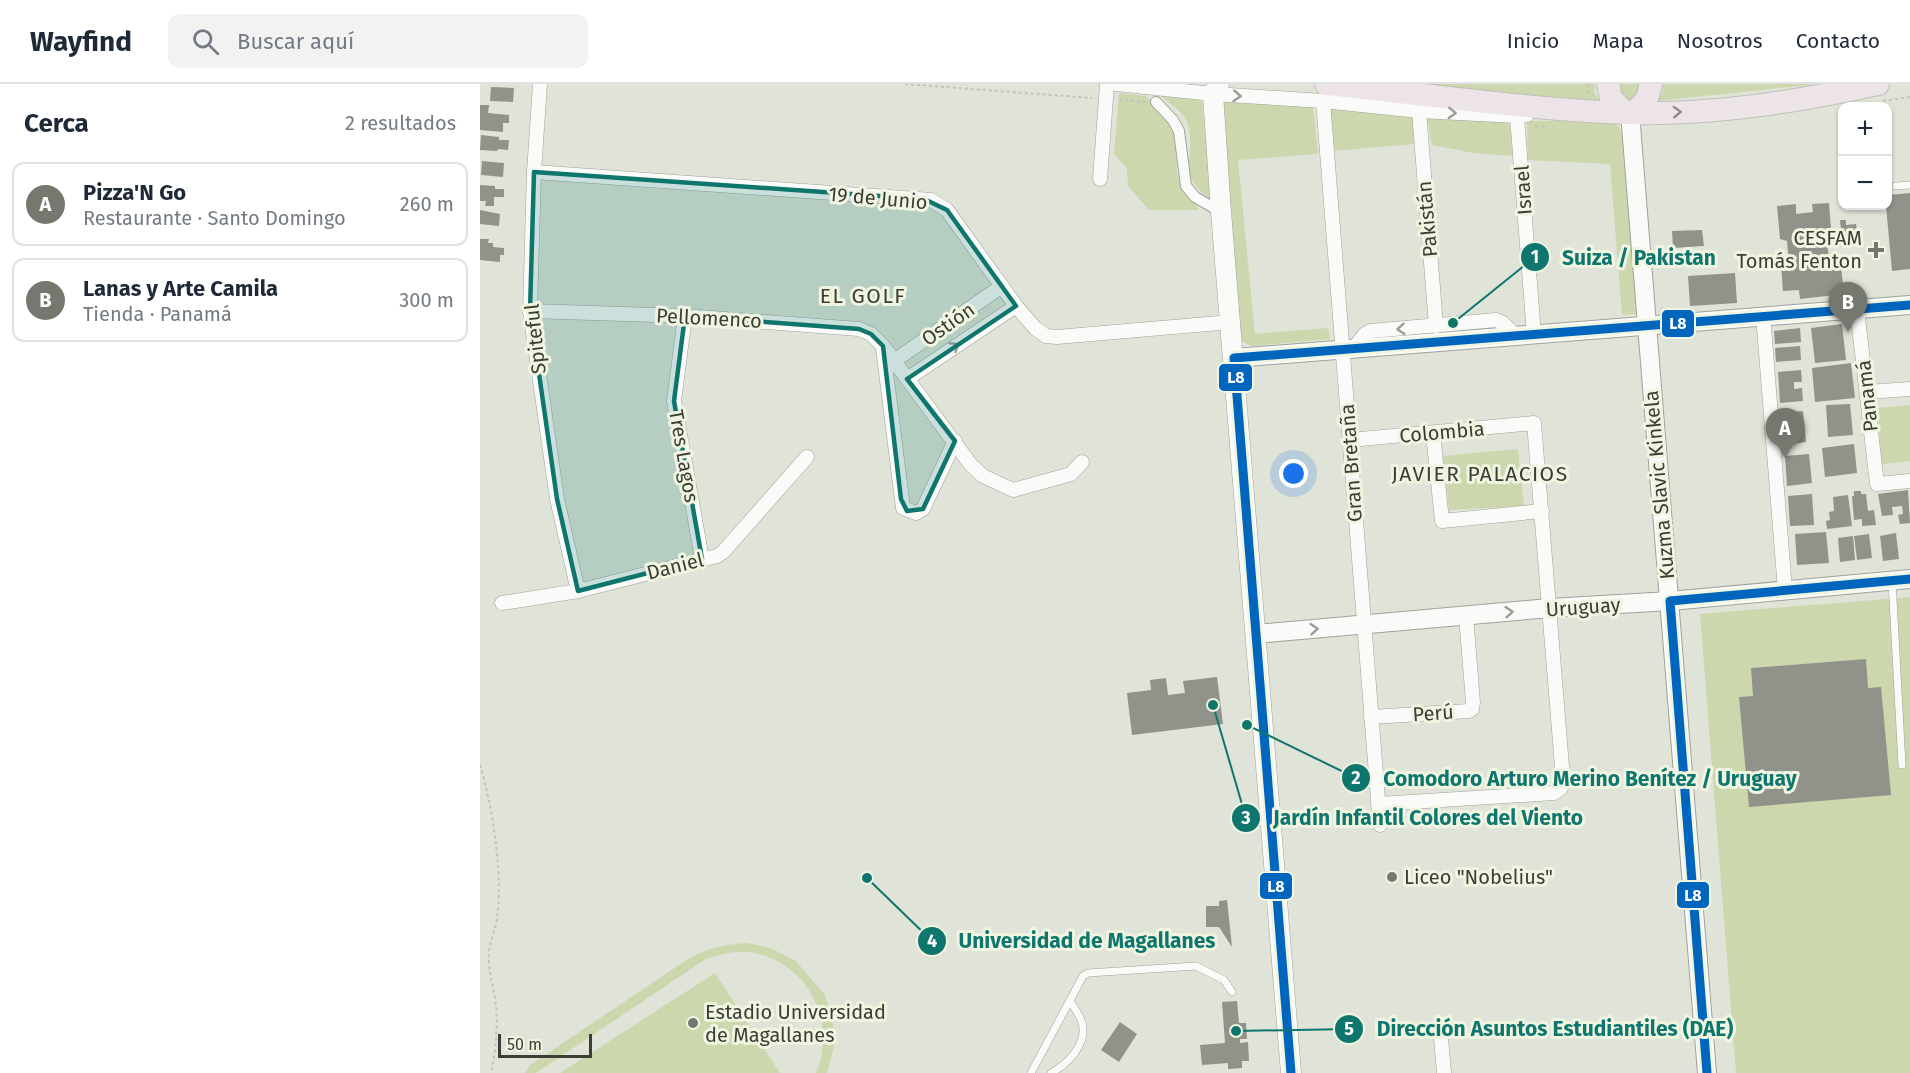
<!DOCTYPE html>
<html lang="es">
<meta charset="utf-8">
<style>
body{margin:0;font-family:"Fira Sans",sans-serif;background:#f2f2f3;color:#1f2937}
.controls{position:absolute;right:18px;top:18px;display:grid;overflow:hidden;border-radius:12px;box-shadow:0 2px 4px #0004}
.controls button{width:54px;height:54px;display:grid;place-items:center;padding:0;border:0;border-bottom:2px solid #e0e1e3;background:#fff;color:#1f2937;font:30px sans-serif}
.scale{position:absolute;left:18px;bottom:15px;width:94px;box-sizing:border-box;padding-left:6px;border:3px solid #3c3e36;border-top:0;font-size:16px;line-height:21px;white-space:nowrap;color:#3c3e36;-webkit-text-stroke:4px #eff5e0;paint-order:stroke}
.you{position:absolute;left:814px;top:390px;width:21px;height:21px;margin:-15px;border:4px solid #fff;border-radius:50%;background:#1a73e8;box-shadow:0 0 0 9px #1a73e833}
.badge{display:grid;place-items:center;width:39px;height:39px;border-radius:50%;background:#75786f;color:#fff;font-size:20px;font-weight:700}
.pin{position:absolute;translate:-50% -50px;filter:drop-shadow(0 2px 3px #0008)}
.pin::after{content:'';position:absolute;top:32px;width:21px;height:18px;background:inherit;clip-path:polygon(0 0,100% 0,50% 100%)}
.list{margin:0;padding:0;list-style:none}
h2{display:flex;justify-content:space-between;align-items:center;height:78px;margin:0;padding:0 24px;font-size:26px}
h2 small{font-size:20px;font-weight:400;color:#747a83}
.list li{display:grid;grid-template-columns:39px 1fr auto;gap:18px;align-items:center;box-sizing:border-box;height:84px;margin:0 12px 12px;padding:0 12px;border:2px solid #e0e1e3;border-radius:12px}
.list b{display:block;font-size:22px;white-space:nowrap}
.list p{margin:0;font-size:20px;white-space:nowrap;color:#747a83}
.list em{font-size:20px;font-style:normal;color:#747a83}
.icon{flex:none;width:33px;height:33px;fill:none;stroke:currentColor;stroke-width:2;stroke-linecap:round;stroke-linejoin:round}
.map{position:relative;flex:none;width:1430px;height:989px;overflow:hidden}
header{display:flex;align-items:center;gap:36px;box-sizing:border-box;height:84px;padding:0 30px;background:#fff;border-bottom:2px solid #e0e1e3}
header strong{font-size:28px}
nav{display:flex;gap:33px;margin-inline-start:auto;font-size:21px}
.search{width:420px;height:54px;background:#f2f2f3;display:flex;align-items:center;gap:15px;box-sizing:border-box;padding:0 21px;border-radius:12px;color:#747a83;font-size:22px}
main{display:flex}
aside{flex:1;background:#fff}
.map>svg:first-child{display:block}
.green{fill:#cdd7ae}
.building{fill:#91938b}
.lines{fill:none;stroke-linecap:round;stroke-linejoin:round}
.service-casing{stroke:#9fa299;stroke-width:8}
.pedestrian-casing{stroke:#9fa299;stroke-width:12}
.minor-casing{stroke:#9fa299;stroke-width:15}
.tertiary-casing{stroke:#9fa299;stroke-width:20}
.secondary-casing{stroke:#9fa299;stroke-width:21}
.primary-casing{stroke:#bec0ba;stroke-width:24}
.path{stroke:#c1c3be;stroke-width:2;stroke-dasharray:3 3;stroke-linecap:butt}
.service{stroke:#fafbf9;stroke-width:7}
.pedestrian{stroke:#fafbf9;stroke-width:10}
.minor{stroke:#fafbf9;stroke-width:14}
.tertiary{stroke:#fafbf9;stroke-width:18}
.secondary{stroke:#fafbf9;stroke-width:20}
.primary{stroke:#ede4e8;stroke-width:22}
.bus-1-casing{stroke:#eff5e0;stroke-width:14}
.bus-1{stroke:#0065bd;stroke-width:9}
.oneway{stroke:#9b9c98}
.oneway2{stroke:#8c8986}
.marked{fill:#0f766e;fill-opacity:0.2;stroke:#0f766e;stroke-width:4.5;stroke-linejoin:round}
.poi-dot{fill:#75786f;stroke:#eff5e0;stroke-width:2}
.labels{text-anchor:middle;stroke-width:6;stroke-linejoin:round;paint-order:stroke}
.street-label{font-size:20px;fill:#3c3e36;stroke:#eff5e0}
.poi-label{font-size:20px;fill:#3c3e36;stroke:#eff5e0;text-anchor:start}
.neighbourhood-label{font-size:21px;letter-spacing:1.5px;fill:#3c3e36;stroke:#eff5e0}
.leader{fill:none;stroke:#0f766e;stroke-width:2}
.callout-dot{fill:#0f766e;stroke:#eff5e0;stroke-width:2}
.mark-label{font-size:18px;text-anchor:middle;font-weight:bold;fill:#fff}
.callout-label{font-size:21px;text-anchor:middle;font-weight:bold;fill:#0f766e;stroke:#eff5e0;stroke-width:6;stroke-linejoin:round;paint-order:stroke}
.line-badge{stroke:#eff5e0;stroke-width:2}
.badge-label{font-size:16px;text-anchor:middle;font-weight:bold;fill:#fff}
</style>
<header>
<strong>Wayfind</strong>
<div class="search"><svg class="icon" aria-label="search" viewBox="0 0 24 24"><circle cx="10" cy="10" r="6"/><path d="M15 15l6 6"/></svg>Buscar aquí</div>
<nav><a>Inicio</a><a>Mapa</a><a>Nosotros</a><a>Contacto</a></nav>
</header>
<main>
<aside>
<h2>Cerca<small>2 resultados</small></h2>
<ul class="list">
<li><span class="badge">A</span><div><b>Pizza'N Go</b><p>Restaurante · Santo Domingo</p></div><em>260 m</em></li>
<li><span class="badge">B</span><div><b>Lanas y Arte Camila</b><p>Tienda · Panamá</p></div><em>300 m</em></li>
</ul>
</aside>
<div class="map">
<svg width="1430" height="989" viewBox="0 0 1430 989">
<rect width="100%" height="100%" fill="#e0e3d8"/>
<!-- green -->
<g class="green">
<path d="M949 0H1115L1114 8 1119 16 1065 15Z"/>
<path d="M1136 0H1164V2L1150 17 1142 14Z"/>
<path d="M1183 0H1337L1177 17 1183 7Z"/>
<path d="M639 9 665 12 686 30 695 45 697 91 719 126H669L648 102 647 84 634 70Z"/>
<path d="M681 12 717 15 722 18 732 116C696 91 715 78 709 44 706 30 691 20 681 12Z"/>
<path d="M743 16 833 21 838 70 758 76 775 250 848 244 850 255 771 262 760 256Z"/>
<path d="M850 24 933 31 934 60 853 67Z"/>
<path d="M947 33 1029 36 1033 72 993 69 952 61Z"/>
<path d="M1047 37H1134L1143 50 1156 230 1142 231 1130 80 1048 76Z"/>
<path d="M1430 321V377L1402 380 1397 324Z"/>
<path d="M1038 365 1044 422 969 426 963 372Z"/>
<path d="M1430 513V989H1256L1220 530Z"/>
<path d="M267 859 291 864 316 877 345 911 353 939 354 963 347 989H336C359 936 325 874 267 868 253 867 239 871 226 875L56 989H45L50 981 208 875C228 864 245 860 267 859Z"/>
<path d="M235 889 300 989H80Z"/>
</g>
<!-- building -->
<g class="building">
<path d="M11 3 34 4 33 18 10 17Z"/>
<path d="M0 21H9L8 29 29 31V39H23V48L0 46Z"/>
<path d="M1 51 19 53V56H29L28 66 18 65 17 67 0 66Z"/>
<path d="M2 77 24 79 23 93 1 91Z"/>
<path d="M0 101 15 102V105H24V113H14V122H5L6 117H0Z"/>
<path d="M1430 109V185L1412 187 1406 122H1408V111Z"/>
<path d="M1349 119 1352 158H1347L1349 174 1360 173 1364 210 1320 215 1319 206 1303 207 1301 181 1309 180 1307 157 1300 155 1297 122 1316 120V130L1333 128 1332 120Z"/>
<path d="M0 126 20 130 19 142 0 140Z"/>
<path d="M1360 136H1366V141L1376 140 1378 154 1362 156Z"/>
<path d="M1222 146 1224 162 1193 164 1192 147Z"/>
<path d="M0 155H9L8 159H13V163L24 164V171H20V178L0 176Z"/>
<path d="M1255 189 1257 219 1210 222 1208 192Z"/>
<path d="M1362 240 1366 276 1335 279 1331 244Z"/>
<path d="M1320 244 1321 258 1295 260 1294 247Z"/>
<path d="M1320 262 1321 276 1296 278 1295 264Z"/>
<path d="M1371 279 1375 314 1335 318 1332 284Z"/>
<path d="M1321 286 1322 298H1314V305L1322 304 1323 317 1300 319 1298 288Z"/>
<path d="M1370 320 1373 351 1348 353 1346 321Z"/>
<path d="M1323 327 1326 358 1304 361 1300 329Z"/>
<path d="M1374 360 1377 389 1345 393 1342 364Z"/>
<path d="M1329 370 1332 399 1307 402 1305 372Z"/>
<path d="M1428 406 1430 439 1420 440 1418 431 1423 430 1422 422 1412 423 1413 431 1402 432 1398 410Z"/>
<path d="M1374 407H1381V410H1386L1388 427 1394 426 1396 441 1382 442V435L1374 436 1372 412H1374Z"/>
<path d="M1332 410 1334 441 1310 442 1308 412Z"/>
<path d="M1368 411 1372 442 1347 445 1346 437 1350 436 1349 428 1354 427 1353 413Z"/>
<path d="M1346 448 1349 479 1317 481 1315 450Z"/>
<path d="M1416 449 1419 475 1403 477 1400 452Z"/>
<path d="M1389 450 1392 474 1377 476 1374 452Z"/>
<path d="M1373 452 1375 476 1360 478 1358 454Z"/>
<path d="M1386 575 1388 604 1401 603 1411 711 1269 723 1259 613 1273 612 1271 584Z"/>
<path d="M737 593 743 640 652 651 647 609 671 606 670 596 686 594 688 611 705 609 703 597Z"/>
<path d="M747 816 752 863 739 843H726V822H739V817Z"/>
<path d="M757 917 759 939H766L767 955H760V959L768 958 769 977H762V984L748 985V979L722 981 720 961 745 959 742 918Z"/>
<path d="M640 938 657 950 639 978 621 966Z"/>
</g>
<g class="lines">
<defs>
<g id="service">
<path d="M1416 102 1430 101"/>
<path d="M1412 497 1422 681"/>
<path d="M551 989 603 892 608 889 716 882 744 896 752 908"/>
<path d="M571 989C588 980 608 960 602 938 599 931 594 923 590 917"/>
</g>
<path id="pedestrian" d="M676 18 693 36 699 47 706 102 715 113 741 128"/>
<g id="minor">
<path d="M60 0 54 88 50 227 77 415 98 507"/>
<path d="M636 0 733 10 843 17 939 27 1037 32 1047 31"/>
<path d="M843 17 900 741"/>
<path d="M939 27 956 242"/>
<path d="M1037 32 1054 251"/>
<path d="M54 88 451 116 467 126 536 222 555 244 566 252 577 253 751 238"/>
<path d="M620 95 627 0"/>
<path d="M1377 225 1397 400 1430 397"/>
<path d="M50 227 205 232 379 245 391 250 403 262 491 381 503 392 533 406 591 390 602 378"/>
<path d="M1283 231 1305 506"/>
<path d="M205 232 194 317 222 475"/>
<path d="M403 264 423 424 436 429 443 425 475 357"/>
<path d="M873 265 885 250 891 247 1016 236 1023 239 1036 252"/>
<path d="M414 277 522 202"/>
<path d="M427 295 536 222"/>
<path d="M1387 308 1430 305"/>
<path d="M953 349 962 437 1062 427"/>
<path d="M870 356 1054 339 1083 695 1081 704 1074 709 898 720"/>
<path d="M22 519 98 507 237 472 243 468 327 373"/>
<path d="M891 633 989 627 992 625 993 618 986 532"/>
<path d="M960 942 964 989"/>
</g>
<g id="tertiary">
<path d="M1150 29 1227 989"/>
<path d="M754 274 1430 221"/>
<path d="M776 550 1070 524 1190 517 1430 495"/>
</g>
<path id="secondary" d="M739 0 733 10 741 128 811 989"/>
<g id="primary">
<path d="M846 0C947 10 1048 26 1150 29 1234 31 1317 18 1398 0"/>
<path d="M1128 0 1131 14 1144 28"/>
<path d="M1154 29 1167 15 1171 0"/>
</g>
</defs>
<!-- service casing -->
<use href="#service" class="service-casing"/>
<!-- pedestrian casing -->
<use href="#pedestrian" class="pedestrian-casing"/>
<!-- minor casing -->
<use href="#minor" class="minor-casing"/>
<!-- tertiary casing -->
<use href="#tertiary" class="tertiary-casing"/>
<!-- secondary casing -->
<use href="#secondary" class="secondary-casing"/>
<!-- primary casing -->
<use href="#primary" class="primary-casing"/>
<!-- path -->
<g class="path">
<path d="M425 0 612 14"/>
<path d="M1108 9V0"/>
<path d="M639 16 666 18"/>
<path d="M1403 17 1430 13"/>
<path d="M1055 42 1067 43"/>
<path d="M0 681C13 724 23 790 17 835 15 846 11 856 9 866 7 884 14 903 16 921 18 943 16 967 11 989"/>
</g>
<!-- service -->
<use href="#service" class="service"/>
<!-- pedestrian -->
<use href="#pedestrian" class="pedestrian"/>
<!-- minor -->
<use href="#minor" class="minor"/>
<!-- tertiary -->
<use href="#tertiary" class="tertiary"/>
<!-- secondary -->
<use href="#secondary" class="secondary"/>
<!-- primary -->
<use href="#primary" class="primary"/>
<defs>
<g id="bus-1">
<path d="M811 989 754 274 1430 221"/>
<path d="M1227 989 1190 517 1430 495"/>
</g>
</defs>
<!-- bus-1 casing -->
<use href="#bus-1" class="bus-1-casing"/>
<!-- bus-1 -->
<use href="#bus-1" class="bus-1"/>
</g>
<!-- one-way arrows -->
<defs><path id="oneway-chevron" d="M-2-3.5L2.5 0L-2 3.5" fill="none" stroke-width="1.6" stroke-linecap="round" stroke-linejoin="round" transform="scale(1.5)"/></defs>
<g class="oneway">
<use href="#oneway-chevron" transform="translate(757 12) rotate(4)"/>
<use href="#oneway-chevron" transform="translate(972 29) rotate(3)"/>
<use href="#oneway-chevron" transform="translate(921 245) rotate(175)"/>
<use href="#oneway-chevron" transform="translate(475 262) rotate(-34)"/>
<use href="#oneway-chevron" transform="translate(1029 528) rotate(-5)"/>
<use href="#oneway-chevron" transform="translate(834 545) rotate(-5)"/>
</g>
<use class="oneway2" href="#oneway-chevron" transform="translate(1197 28) rotate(-2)"/>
<!-- marked area -->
<path class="marked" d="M54 88 444 115 467 126 536 222 427 295 475 357 443 425 427 427 421 415 403 262 391 250 379 245 205 232 194 317 222 475 98 507 77 415 50 227Z"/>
<!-- markers -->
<g class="poi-dot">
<path d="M1393 157h6v6h6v6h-6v6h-6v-6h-6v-6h6z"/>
<circle cx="912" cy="793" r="6"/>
<circle cx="213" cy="939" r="6"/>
</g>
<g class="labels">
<!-- street labels -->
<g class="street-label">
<text transform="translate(1043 106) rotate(-94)" y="7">Israel</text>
<text transform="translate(398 114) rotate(5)" y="7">19 de Junio</text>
<text transform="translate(947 135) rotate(-95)" y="7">Pakistán</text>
<text transform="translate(229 234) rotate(3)" y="7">Pellomenco</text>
<text transform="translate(468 240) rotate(-35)" y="7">Ostión</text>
<text transform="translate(55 255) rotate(-96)" y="7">Spiteful</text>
<text transform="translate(1387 312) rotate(-96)" y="7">Panamá</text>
<text transform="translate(962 348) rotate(-5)" y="7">Colombia</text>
<text transform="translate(204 372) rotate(80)" y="7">Tres Lagos</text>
<text transform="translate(871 379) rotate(-94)" y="7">Gran Bretaña</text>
<text transform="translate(1179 401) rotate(-95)" y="7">Kuzma Slavic Kinkela</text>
<text transform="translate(195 482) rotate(-14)" y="7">Daniel</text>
<text transform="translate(1103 523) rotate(-4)" y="7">Uruguay</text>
<text transform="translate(953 629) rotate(-4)" y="7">Perú</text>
</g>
<!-- poi labels -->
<g class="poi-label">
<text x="1382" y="161" text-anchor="end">CESFAM<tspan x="1382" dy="23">Tomás Fenton</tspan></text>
<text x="924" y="800">Liceo "Nobelius"</text>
<text x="225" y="935">Estadio Universidad<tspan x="225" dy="23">de Magallanes</tspan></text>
</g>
<!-- neighbourhood labels -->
<g class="neighbourhood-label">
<text x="383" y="219">EL GOLF</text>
<text x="1000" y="397">JAVIER PALACIOS</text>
</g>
</g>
<!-- callouts -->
<path class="leader" d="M973 239L1055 173M767 641L876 694M733 621L766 734M387 794L452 857M756 947L869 945"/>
<g class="callout-dot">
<circle cx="973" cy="239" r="6"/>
<circle cx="767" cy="641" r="6"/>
<circle cx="733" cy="621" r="6"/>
<circle cx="387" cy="794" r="6"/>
<circle cx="756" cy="947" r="6"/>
<circle cx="1055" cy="173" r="15"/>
<circle cx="876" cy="694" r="15"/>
<circle cx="766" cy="734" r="15"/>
<circle cx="452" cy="857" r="15"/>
<circle cx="869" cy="945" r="15"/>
</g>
<g class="mark-label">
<text x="1055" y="179">1</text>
<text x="876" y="700">2</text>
<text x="766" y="740">3</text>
<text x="452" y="863">4</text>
<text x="869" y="951">5</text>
</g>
<g class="callout-label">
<text x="1159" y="181">Suiza / Pakistan</text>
<text x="1110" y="702">Comodoro Arturo Merino Benítez / Uruguay</text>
<text x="948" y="741">Jardín Infantil Colores del Viento</text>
<text x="607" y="864">Universidad de Magallanes</text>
<text x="1075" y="952">Dirección Asuntos Estudiantiles (DAE)</text>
</g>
<g class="line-badge">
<rect x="1181" y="225" width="34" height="29" rx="6" fill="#0065bd"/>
<rect x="738" y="279" width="35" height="29" rx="6" fill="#0065bd"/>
<rect x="779" y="788" width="34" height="28" rx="6" fill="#0065bd"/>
<rect x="1196" y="797" width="34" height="28" rx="6" fill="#0065bd"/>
</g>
<g class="badge-label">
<text x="1198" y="245">L8</text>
<text x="756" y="299">L8</text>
<text x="796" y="808">L8</text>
<text x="1213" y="817">L8</text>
</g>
</svg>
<div class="controls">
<button>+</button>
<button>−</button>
</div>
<div class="scale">50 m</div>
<div class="you"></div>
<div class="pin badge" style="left:1305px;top:374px">A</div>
<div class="pin badge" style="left:1368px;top:248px">B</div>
</div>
</main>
